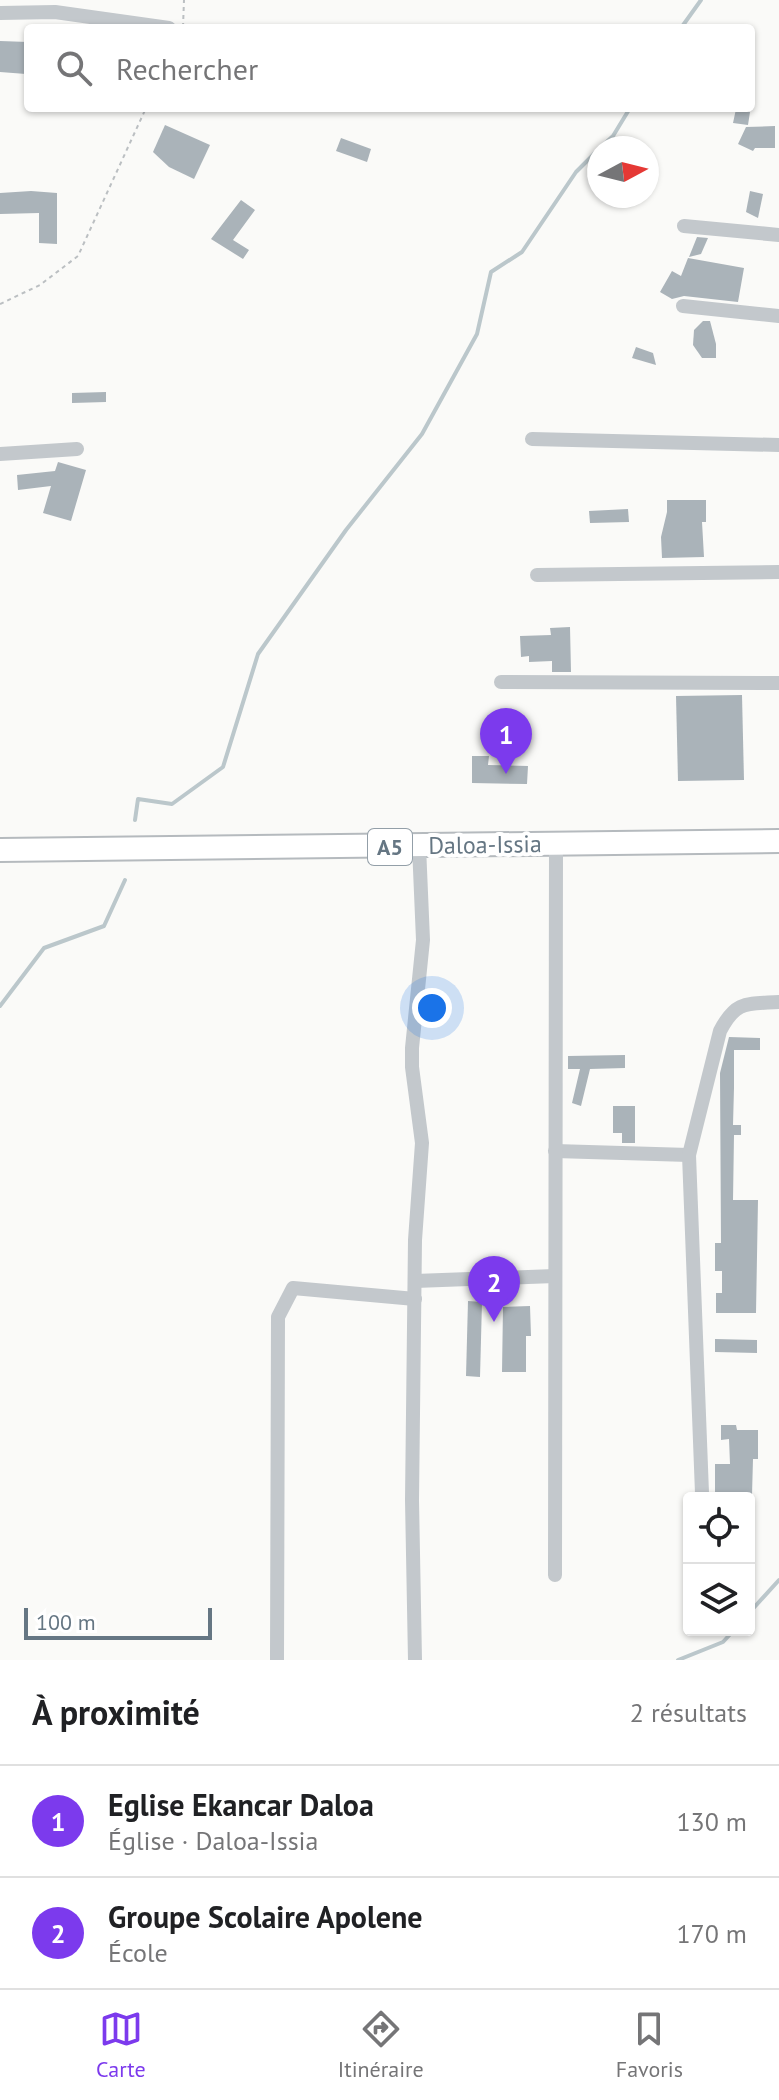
<!DOCTYPE html>
<html lang="fr">
<meta charset="utf-8">
<style>
body{margin:0;font-family:"PT Sans",sans-serif;background:#f2f2f2;color:#202124}
.controls{position:absolute;right:24px;bottom:24px;display:grid;overflow:hidden;border-radius:8px;box-shadow:0 2px 6px #0004}
.controls button{width:72px;height:72px;display:grid;place-items:center;padding:0;border:0;border-bottom:2px solid #e0e0e0;background:#fff;color:#202124;font:40px sans-serif}
.compass{position:absolute;left:587px;top:136px;width:72px;height:72px;border-radius:50%;background:#fff;box-shadow:0 2px 6px #0004;rotate:83deg}
.scale{position:absolute;left:24px;bottom:20px;width:188px;box-sizing:border-box;padding-left:8px;border:4px solid #657683;border-top:0;font-size:22px;line-height:28px;white-space:nowrap;color:#657683;-webkit-text-stroke:6px #fff;paint-order:stroke}
.you{position:absolute;left:432px;top:1008px;width:28px;height:28px;margin:-20px;border:6px solid #fff;border-radius:50%;background:#1a73e8;box-shadow:0 0 0 12px #1a73e833}
.badge{display:grid;place-items:center;width:52px;height:52px;border-radius:50%;background:#7c3aed;color:#fff;font-size:26px;font-weight:700}
.pin{position:absolute;translate:-50% -66px;filter:drop-shadow(0 2px 4px #0008)}
.pin::after{content:'';position:absolute;top:42px;width:28px;height:24px;background:inherit;clip-path:polygon(0 0,100% 0,50% 100%)}
.list{margin:0;padding:0;list-style:none}
h2{display:flex;justify-content:space-between;align-items:center;height:104px;margin:0;padding:0 32px;font-size:34px}
h2 small{font-size:26px;font-weight:400;color:#757577}
.list li{display:grid;grid-template-columns:52px 1fr auto;gap:24px;align-items:center;box-sizing:border-box;height:112px;padding:0 32px;border-top:2px solid #e0e0e0}
.list b{display:block;font-size:30px;white-space:nowrap}
.list p{margin:0;font-size:26px;white-space:nowrap;color:#757577}
.list em{font-size:26px;font-style:normal;color:#757577}
.icon{flex:none;width:44px;height:44px;fill:none;stroke:currentColor;stroke-width:2;stroke-linecap:round;stroke-linejoin:round}
.map{position:relative;flex:none;width:779px;height:1660px;overflow:hidden}
.search{position:absolute;background:#fff;box-shadow:0 2px 6px #0004;left:24px;right:24px;top:24px;height:88px;display:flex;align-items:center;gap:20px;box-sizing:border-box;padding:0 28px;border-radius:8px;color:#757577;font-size:30px}
.sheet{height:328px;background:#fff}
nav{display:flex;justify-content:space-around;align-items:center;box-sizing:border-box;height:112px;border-top:2px solid #e0e0e0;background:#fff;font-size:22px;color:#757577}
nav a{display:grid;justify-items:center;gap:4px}
nav .on{color:#7c3aed}
.map>svg:first-child{display:block}
.lines{fill:none;stroke-linecap:round;stroke-linejoin:round}
.stream{stroke:#bbc7cb;stroke-width:4}
.building{fill:#aab3b9}
.primary-casing{stroke:#b5babe;stroke-width:26}
.path{stroke:#bbbfc2;stroke-width:2;stroke-dasharray:4 4;stroke-linecap:butt}
.minor{stroke:#c3c8cc;stroke-width:14}
.primary{stroke:#fff;stroke-width:22}
.labels{text-anchor:middle;stroke-width:8;stroke-linejoin:round;paint-order:stroke}
.shield{fill:#fff;stroke:#939fa8;stroke-width:2}
.shield-label{font-size:22px;font-weight:bold;fill:#657683}
.street-label{font-size:24px;fill:#657683;stroke:#fff}
</style>
<div class="map">
<svg width="779" height="1660" viewBox="0 0 779 1660">
<rect width="100%" height="100%" fill="#fafaf8"/>
<g class="lines">
<!-- stream -->
<g class="stream">
<path d="M681 28 701 0"/>
<path d="M600 148 613 136 630 108"/>
<path d="M135 820 138 799 172 804 223 767 258 654 346 530 422 434 477 334 491 272 522 252 576 172 599 149"/>
<path d="M0 1006 44 948 104 926 125 880"/>
<path d="M749 1613 779 1580"/>
<path d="M678 1660 723 1642 734 1630"/>
</g>
</g>
<!-- building -->
<g class="building">
<path d="M0 41 28 42 26 74 0 72Z"/>
<path d="M736 109 750 112 748 125 733 123Z"/>
<path d="M165 125 210 145 194 179 169 167 153 152Z"/>
<path d="M775 126V148H755L753 151 738 144 746 127Z"/>
<path d="M341 138 371 149 367 162 336 151Z"/>
<path d="M31 191 57 193V244L39 243V213L0 214V193Z"/>
<path d="M750 191 763 194 758 218 746 212Z"/>
<path d="M241 200 255 210 233 240 249 250 243 259 211 239Z"/>
<path d="M697 237 708 238 701 254 689 257Z"/>
<path d="M688 258 744 268 738 302 684 296 672 299 660 292 672 271 681 276Z"/>
<path d="M703 321H710L716 344V358H702L693 345 694 330Z"/>
<path d="M636 347 653 353 656 365 632 358Z"/>
<path d="M106 392V402L72 403V393Z"/>
<path d="M58 462 86 470 71 521 43 513 51 486 18 490 17 475 55 471Z"/>
<path d="M667 500H706V522H702L704 557 662 558 661 537 667 512Z"/>
<path d="M628 509 629 522 590 523 589 511Z"/>
<path d="M570 627 571 672H552V661L529 662V656L521 657 520 636 551 635 550 628Z"/>
<path d="M742 695 744 780 678 781 676 696Z"/>
<path d="M472 756H489L488 765 528 766 527 784 472 783Z"/>
<path d="M729 1037 760 1038V1050H734V1088L733 1125H741V1135H734L733 1200H758L756 1313H716V1293H722V1271H715V1243H721L720 1073Z"/>
<path d="M625 1055V1068L590 1069 581 1106 572 1103 580 1069H568V1056Z"/>
<path d="M613 1106H635V1143H622V1133H613Z"/>
<path d="M468 1301 482 1302 480 1377 466 1376Z"/>
<path d="M530 1306 531 1336H526V1372H502L503 1307Z"/>
<path d="M715 1339 757 1340V1353L715 1352Z"/>
<path d="M721 1425H736L737 1430H758V1459H753L752 1495 715 1494V1464H730L729 1439 721 1440Z"/>
</g>
<g class="lines">
<defs>
<path id="primary" d="M0 850 779 841"/>
</defs>
<!-- primary casing -->
<use href="#primary" class="primary-casing"/>
<!-- path -->
<g class="path">
<path d="M183 27 184 0"/>
<path d="M0 304 40 285 78 256 146 108"/>
</g>
<!-- minor -->
<g class="minor">
<path d="M0 13 55 12 169 28"/>
<path d="M684 226 779 235"/>
<path d="M683 306 779 316"/>
<path d="M532 439 779 445"/>
<path d="M0 454 77 449"/>
<path d="M537 575 779 572"/>
<path d="M501 682 779 683"/>
<path d="M555 1151 689 1155"/>
<path d="M415 1281 555 1276"/>
<path d="M702 1493 689 1155 720 1031C736 1000 747 1004 779 1002"/>
<path d="M555 1575 556 844"/>
<path d="M277 1660 278 1317 293 1288 415 1299"/>
<path d="M415 1660 412 1500 415 1240 422 1143 412 1067V1048L423 940 419 846"/>
</g>
<!-- primary -->
<use href="#primary" class="primary"/>
</g>
<g class="labels">
<!-- shield labels -->
<rect class="shield" x="368" y="829" width="44" height="36" rx="6"/>
<g class="shield-label">
<text x="390" y="855">A5</text>
</g>
<!-- street labels -->
<g class="street-label">
<text transform="translate(485 845) rotate(-1)" y="8">Daloa-Issia</text>
</g>
</g>
</svg>
<div class="controls">
<button><svg class="icon" aria-label="locate" viewBox="0 0 24 24"><circle cx="12" cy="12" r="6"/><path d="M12 2v4M12 18v4M2 12h4M18 12h4"/></svg></button>
<button><svg class="icon" aria-label="layers" viewBox="0 0 24 24"><path d="M12 4l9 5-9 5-9-5zM3 14l9 5 9-5"/></svg></button>
</div>
<svg class="compass" viewBox="-18 -18 36 36"><path d="M0-13l5 13h-10z" fill="#e53935"/><path d="M0 13l5-13h-10z" fill="#757577"/></svg>
<div class="scale">100 m</div>
<div class="you"></div>
<div class="pin badge" style="left:506px;top:774px">1</div>
<div class="pin badge" style="left:494px;top:1322px">2</div>
<div class="search"><svg class="icon" aria-label="search" viewBox="0 0 24 24"><circle cx="10" cy="10" r="6"/><path d="M15 15l6 6"/></svg>Rechercher</div>
</div>
<section class="sheet">
<h2>À proximité<small>2 résultats</small></h2>
<ul class="list">
<li><span class="badge">1</span><div><b>Eglise Ekancar Daloa</b><p>Église · Daloa-Issia</p></div><em>130 m</em></li>
<li><span class="badge">2</span><div><b>Groupe Scolaire Apolene</b><p>École</p></div><em>170 m</em></li>
</ul>
</section>
<nav>
<a class="on"><svg class="icon" aria-label="map" viewBox="0 0 24 24"><path d="M3 6l6-2 6 2 6-2v14l-6 2-6-2-6 2zM9 4v14M15 6v14"/></svg>Carte</a>
<a><svg class="icon" aria-label="directions" viewBox="0 0 24 24"><path d="M12 3l9 9-9 9-9-9zM9 14v-3h6M13 9l2 2-2 2"/></svg>Itinéraire</a>
<a><svg class="icon" aria-label="saved" viewBox="0 0 24 24"><path d="M7 4h10v16l-5-4-5 4z"/></svg>Favoris</a>
</nav>
